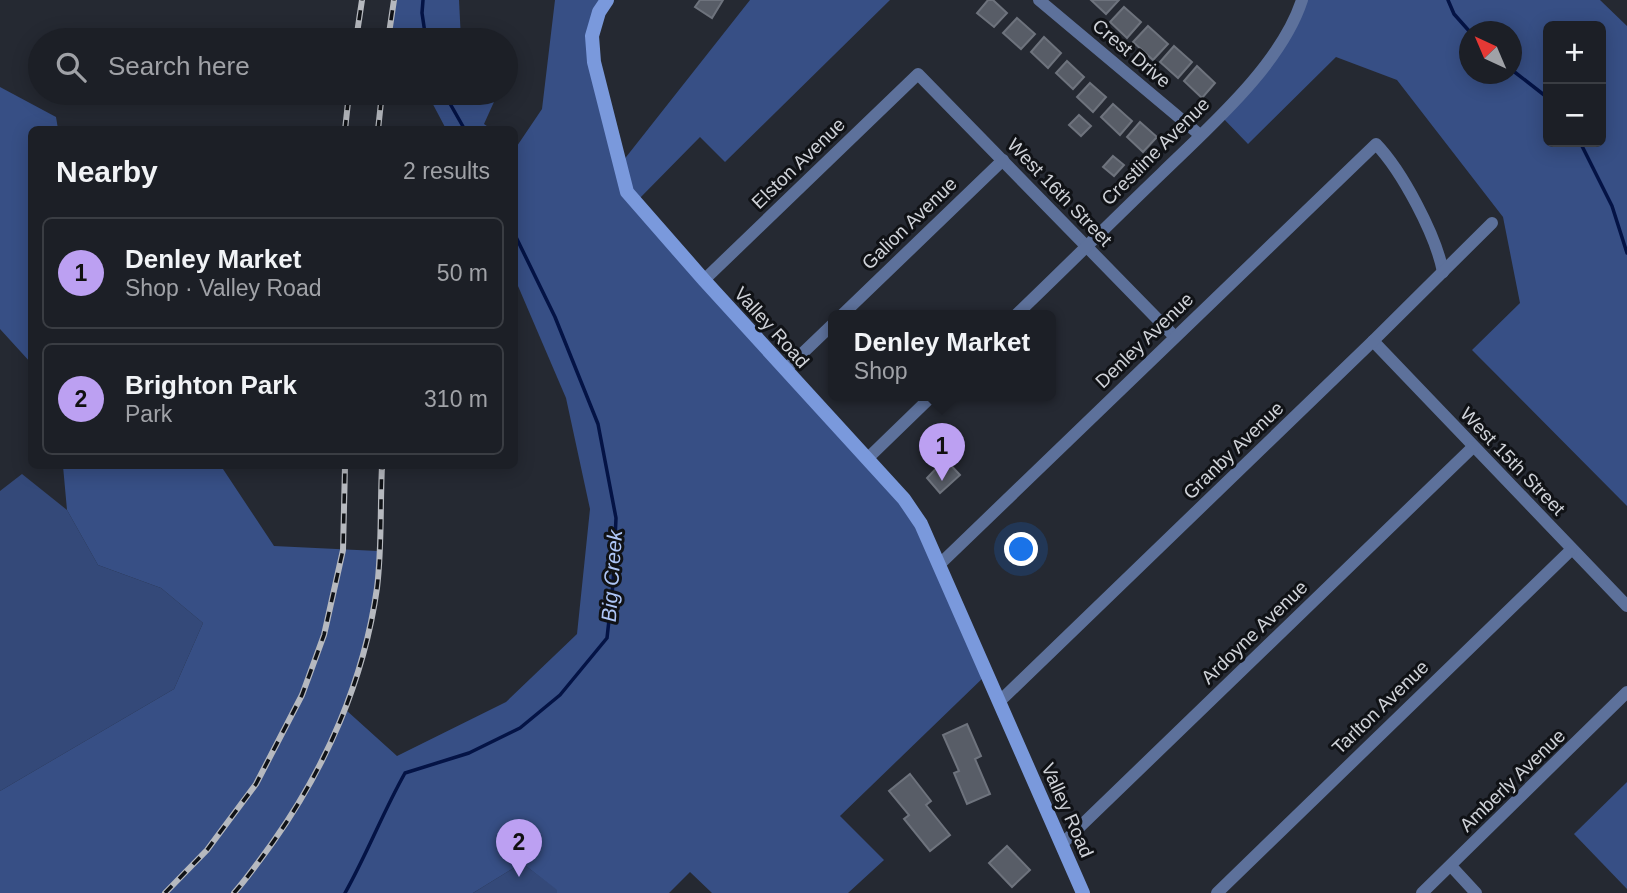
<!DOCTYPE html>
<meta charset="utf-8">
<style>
body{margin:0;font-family:Arial,sans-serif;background:#25272e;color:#f1f3f6}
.controls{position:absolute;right:21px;top:21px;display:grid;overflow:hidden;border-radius:10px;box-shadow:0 4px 18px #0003}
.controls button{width:63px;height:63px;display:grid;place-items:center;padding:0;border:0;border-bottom:2px solid #3a3d43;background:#1c1f26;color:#f1f3f6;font:35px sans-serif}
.compass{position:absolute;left:1459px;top:21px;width:63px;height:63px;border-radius:50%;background:#1c1f26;box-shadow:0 4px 18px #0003;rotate:316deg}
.you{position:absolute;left:1022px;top:550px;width:24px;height:24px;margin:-18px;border:5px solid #fff;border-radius:50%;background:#1a73e8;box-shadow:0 0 0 10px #1a73e833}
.badge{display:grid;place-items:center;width:46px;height:46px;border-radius:50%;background:#bca0f2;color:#111;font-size:23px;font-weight:700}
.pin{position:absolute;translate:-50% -58px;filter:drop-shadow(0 2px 4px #0008)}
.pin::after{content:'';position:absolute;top:37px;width:24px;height:21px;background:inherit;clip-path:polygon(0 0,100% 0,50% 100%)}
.popup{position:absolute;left:828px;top:310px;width:228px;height:91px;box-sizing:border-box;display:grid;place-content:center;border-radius:10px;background:#1c1f26;filter:drop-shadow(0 2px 5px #0005);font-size:23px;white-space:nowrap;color:#a0a2a7}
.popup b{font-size:26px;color:#f1f3f6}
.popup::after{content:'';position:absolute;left:50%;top:100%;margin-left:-14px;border:14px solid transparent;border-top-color:#1c1f26}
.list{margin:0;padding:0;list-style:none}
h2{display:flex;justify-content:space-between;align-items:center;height:91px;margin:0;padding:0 28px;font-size:30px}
h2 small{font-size:23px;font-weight:400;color:#a0a2a7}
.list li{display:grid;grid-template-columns:46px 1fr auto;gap:21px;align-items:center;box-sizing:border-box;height:112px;margin:0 14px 14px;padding:0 14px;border:2px solid #3a3d43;border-radius:10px}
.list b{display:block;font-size:26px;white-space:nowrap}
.list p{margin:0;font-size:23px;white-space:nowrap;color:#a0a2a7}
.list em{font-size:23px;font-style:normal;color:#a0a2a7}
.icon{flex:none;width:38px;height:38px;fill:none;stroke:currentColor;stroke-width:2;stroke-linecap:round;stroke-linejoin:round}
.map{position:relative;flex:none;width:1627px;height:893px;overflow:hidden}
.search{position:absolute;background:#1c1f26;box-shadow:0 4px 18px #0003;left:28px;top:28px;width:490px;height:77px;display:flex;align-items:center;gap:18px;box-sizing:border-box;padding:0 24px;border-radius:38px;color:#a0a2a7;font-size:26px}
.panel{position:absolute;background:#1c1f26;box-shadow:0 4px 18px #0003;left:28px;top:126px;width:490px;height:343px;border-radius:10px}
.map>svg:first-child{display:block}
.green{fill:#344979}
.forest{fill:#374f85;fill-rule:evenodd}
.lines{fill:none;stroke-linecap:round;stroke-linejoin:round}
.stream{stroke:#041345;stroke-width:3.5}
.building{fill:#585d67;stroke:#6e737d;stroke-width:2}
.street{stroke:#5d719b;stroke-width:12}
.secondary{stroke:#7a99dc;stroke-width:14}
.rail-casing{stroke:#b6b9bf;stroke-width:6}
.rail{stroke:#101216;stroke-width:3.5;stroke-dasharray:10;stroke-linecap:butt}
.labels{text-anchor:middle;stroke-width:6;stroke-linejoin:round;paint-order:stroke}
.street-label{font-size:19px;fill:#cfd2d8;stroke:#101216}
.water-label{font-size:21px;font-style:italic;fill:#aec6f7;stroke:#101216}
</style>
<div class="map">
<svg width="1627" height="893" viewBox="0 0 1627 893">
<rect width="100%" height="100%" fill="#252932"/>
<!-- green -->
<g class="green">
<path d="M22 474 67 510 98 565 161 588 203 623 174 689 0 791V491Z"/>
<path d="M522 863 558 890 557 893H473Z"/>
</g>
<!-- forest -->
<g class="forest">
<path d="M394 0H459L461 40H388Z"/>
<path d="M555 0H607L592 36 619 166 750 0H890L725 162 700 137 636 202 906 501 987 674 840 816 884 860 848 893H712L690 872 669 893H557V890L522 863 473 893H0V791L174 689 203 623 161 588 98 565 67 510 63 466H221L274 546 378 551C376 606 362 657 346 710L397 756 506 702 577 634 590 509 566 398 515 279V145L517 146 542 109Z"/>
<path d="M1302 0H1600L1627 26V506L1472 350 1520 303 1503 217 1397 80 1336 57 1248 144 1220 115 1261 72ZM1548 26H1601V142H1548ZM1470 32H1512V74H1470Z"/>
<path d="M0 87 56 117 58 129 32 130 31 363 0 329Z"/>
<path d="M427 93H498L484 124 491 129H446Z"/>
<path d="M1627 782V889L1574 834Z"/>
</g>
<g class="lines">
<!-- stream -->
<g class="stream">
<path d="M423 0 422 13 426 40"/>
<path d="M1448 0 1454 14 1470 32"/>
<path d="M1512 70 1548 98"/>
<path d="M444 93 465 130"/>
<path d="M1580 142 1612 206 1627 253"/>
<path d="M345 893C367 854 383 812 405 773L469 753 520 728 560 695 607 638 613 584 616 518 598 424 555 317 514 233"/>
</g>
</g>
<!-- building -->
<g class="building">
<path d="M700 0H723L712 18 695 7Z"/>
<path d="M988 0H993L1007 13 994 27 977 13Z"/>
<path d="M1091 0H1119L1106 14Z"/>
<path d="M1124 7 1141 22 1127 38 1110 22Z"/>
<path d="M1017 18 1035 34 1021 49 1003 33Z"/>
<path d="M1148 26 1168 44 1153 60 1133 42Z"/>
<path d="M1044 37 1061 53 1048 68 1031 52Z"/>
<path d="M1174 46 1192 62 1178 78 1160 62Z"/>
<path d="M1067 61 1084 77 1073 89 1056 73Z"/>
<path d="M1197 66 1215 83 1202 98 1184 81Z"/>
<path d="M1090 83 1106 97 1093 112 1077 97Z"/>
<path d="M1113 104 1132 121 1120 135 1101 117Z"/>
<path d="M1079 115 1091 126 1081 136 1069 125Z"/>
<path d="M1140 122 1157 137 1143 152 1127 137Z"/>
<path d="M1113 156 1124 165 1114 176 1103 167Z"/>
<path d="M945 459 960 475 940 493 927 478Z"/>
<path d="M967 724 981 756 975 759 990 794 967 804 954 773 959 771 943 735Z"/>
<path d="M910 774 931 801 926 805 950 835 930 851 904 819 909 815 889 791Z"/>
<path d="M1007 846 1030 870 1012 887 989 863Z"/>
</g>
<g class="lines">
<!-- street -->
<g class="street">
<path d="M1039 0 1200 135"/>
<path d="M704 280 918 74 1174 336"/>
<path d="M842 315 1003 160"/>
<path d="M1016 315C1065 268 1113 220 1162 173 1210 126 1281 65 1302 0"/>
<path d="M1373 341 1627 606"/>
<path d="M786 369 834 323"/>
<path d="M867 459 933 395"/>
<path d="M940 564 1376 144C1402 171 1436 235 1443 272"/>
<path d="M999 702 1373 341 1492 223"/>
<path d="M1062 844 1473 447"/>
<path d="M1451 866 1476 893"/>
<path d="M1217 893 1571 550"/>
<path d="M1422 893 1627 692"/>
</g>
<!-- secondary -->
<path class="secondary" d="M607 0 599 12 592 36 594 62 627 192 704 280 904 499 921 524 1083 893"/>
<defs>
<g id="rail">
<path d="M356 40 362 0"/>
<path d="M388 40 394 0"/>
<path d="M345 130 349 93"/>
<path d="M378 130 382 93"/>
<path d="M165 893 207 850 256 784 302 695 324 635 343 550 345 466"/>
<path d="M234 893C248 877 260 860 273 842 326 767 364 680 377 588 382 548 380 506 382 466"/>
</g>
</defs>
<!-- rail casing -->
<use href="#rail" class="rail-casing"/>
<!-- rail -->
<use href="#rail" class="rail"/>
</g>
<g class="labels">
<!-- street labels -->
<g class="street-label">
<text transform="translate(1132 53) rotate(40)" y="7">Crest Drive</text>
<text transform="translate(1155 151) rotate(-45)" y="7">Crestline Avenue</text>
<text transform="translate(798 163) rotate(-44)" y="7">Elston Avenue</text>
<text transform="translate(1060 192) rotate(46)" y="7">West 16th Street</text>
<text transform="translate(909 223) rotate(-44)" y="7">Galion Avenue</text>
<text transform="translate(772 327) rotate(48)" y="7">Valley Road</text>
<text transform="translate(1144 340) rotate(-44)" y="7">Denley Avenue</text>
<text transform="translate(1233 450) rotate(-44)" y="7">Granby Avenue</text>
<text transform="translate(1513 461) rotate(46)" y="7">West 15th Street</text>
<text transform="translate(1254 632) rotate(-44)" y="7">Ardoyne Avenue</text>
<text transform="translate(1380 707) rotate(-44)" y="7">Tarlton Avenue</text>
<text transform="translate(1512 780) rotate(-44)" y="7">Amberly Avenue</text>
<text transform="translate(1068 810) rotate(66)" y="7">Valley Road</text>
</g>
<!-- water labels -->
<g class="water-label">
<text transform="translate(612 576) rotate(-86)" y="7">Big Creek</text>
</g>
</g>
</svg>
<div class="controls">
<button>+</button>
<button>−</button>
</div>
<svg class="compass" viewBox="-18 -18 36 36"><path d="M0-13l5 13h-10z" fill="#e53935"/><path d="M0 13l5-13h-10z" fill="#a0a2a7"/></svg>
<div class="you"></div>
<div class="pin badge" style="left:942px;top:481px">1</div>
<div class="popup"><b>Denley Market</b>Shop</div>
<div class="pin badge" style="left:519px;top:877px">2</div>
<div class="search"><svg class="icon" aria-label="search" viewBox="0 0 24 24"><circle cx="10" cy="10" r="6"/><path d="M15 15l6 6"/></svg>Search here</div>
<section class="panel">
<h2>Nearby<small>2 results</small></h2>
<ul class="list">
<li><span class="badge">1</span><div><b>Denley Market</b><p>Shop · Valley Road</p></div><em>50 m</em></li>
<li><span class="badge">2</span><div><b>Brighton Park</b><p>Park</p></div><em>310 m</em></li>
</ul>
</section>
</div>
